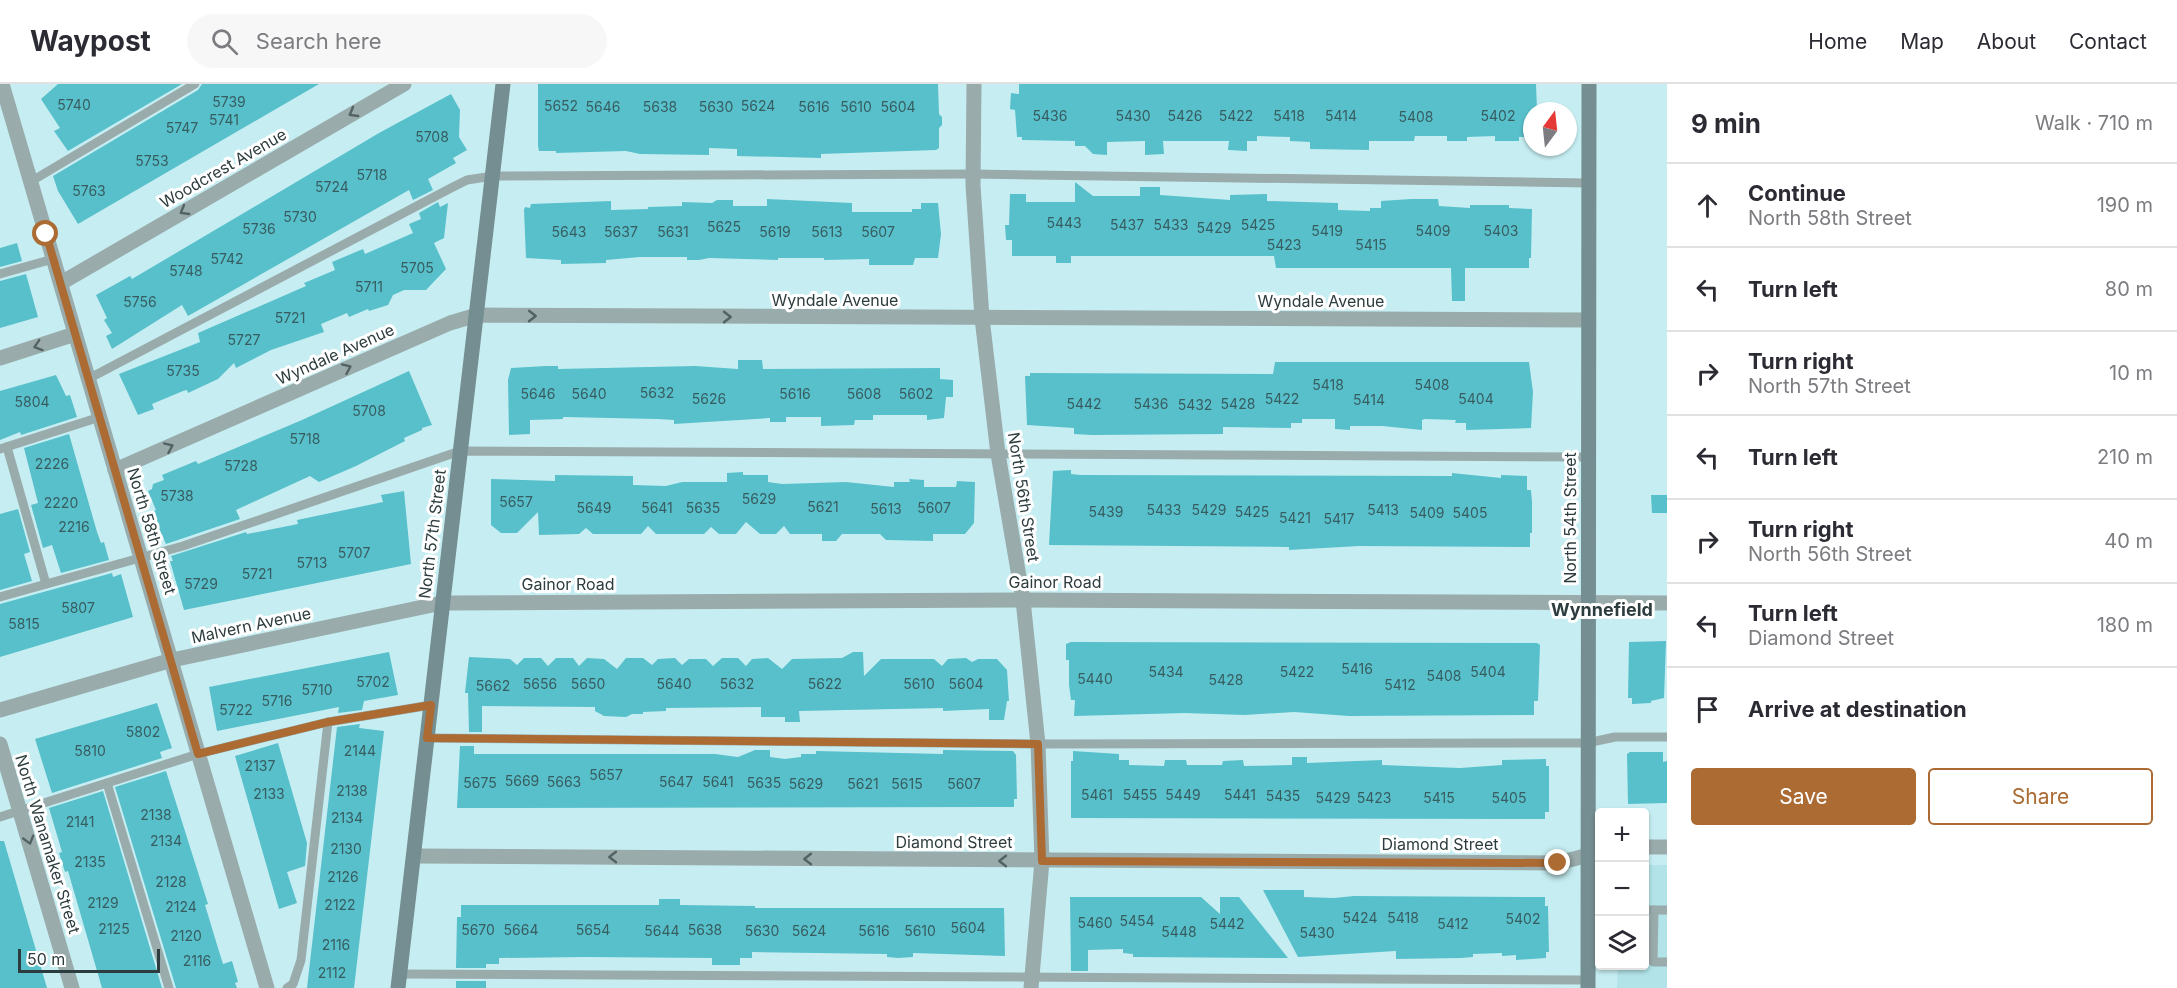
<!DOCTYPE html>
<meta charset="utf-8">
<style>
body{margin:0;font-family:Inter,sans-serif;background:#f7f7f7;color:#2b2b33}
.controls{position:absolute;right:18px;bottom:18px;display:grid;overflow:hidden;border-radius:6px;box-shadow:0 2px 4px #0004}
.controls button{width:54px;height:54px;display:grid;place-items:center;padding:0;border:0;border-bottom:2px solid #e1e1e2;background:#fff;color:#2b2b33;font:30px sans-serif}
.compass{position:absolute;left:1523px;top:18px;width:54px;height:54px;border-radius:50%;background:#fff;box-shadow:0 2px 4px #0004;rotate:15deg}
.scale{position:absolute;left:18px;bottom:15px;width:142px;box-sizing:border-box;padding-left:6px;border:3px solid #2d3c3e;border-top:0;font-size:16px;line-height:21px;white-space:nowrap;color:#2d3c3e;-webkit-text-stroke:4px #fff;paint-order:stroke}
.stop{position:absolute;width:18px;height:18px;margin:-14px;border:4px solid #ab6b33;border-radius:50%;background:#fff}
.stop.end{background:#ab6b33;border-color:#fff;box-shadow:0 2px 6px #0008}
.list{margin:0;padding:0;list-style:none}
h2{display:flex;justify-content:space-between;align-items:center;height:78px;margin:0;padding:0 24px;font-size:26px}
h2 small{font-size:20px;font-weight:400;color:#7c7c81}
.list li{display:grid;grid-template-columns:39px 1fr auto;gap:18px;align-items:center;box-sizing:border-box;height:84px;padding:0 24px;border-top:2px solid #e1e1e2}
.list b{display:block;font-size:22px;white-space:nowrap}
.list p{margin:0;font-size:20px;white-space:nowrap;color:#7c7c81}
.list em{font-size:20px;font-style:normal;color:#7c7c81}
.actions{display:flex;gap:12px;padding:18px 24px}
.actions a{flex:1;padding:14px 0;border:2px solid #ab6b33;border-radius:6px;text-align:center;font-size:21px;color:#ab6b33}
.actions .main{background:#ab6b33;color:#fff}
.icon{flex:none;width:33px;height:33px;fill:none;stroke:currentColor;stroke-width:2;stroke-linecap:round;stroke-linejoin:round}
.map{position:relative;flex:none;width:1667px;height:904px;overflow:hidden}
header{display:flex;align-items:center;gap:36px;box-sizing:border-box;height:84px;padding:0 30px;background:#fff;border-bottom:2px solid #e1e1e2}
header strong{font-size:28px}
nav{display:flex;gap:33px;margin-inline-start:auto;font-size:21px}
.search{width:420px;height:54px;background:#f7f7f7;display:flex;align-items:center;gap:15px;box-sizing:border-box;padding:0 21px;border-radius:33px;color:#7c7c81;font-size:22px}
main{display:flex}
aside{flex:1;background:#fff}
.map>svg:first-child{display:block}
.built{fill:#b1e3e8}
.building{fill:#57c0cb}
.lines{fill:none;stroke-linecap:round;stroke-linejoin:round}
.lane{stroke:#9aabac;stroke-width:9}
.street{stroke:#9aabac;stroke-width:15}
.secondary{stroke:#758e91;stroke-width:15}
.oneway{stroke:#536364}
.route{stroke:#ab6b33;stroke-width:8}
.labels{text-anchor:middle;stroke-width:6;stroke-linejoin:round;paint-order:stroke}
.number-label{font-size:14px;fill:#385d61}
.street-label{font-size:16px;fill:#2d3c3e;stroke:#fff}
.neighbourhood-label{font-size:18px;font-weight:bold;fill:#2d3c3e;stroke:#fff}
</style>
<header>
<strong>Waypost</strong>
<div class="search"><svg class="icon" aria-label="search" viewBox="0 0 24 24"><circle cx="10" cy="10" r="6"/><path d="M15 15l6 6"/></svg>Search here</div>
<nav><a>Home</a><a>Map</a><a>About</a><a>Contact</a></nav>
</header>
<main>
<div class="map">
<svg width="1667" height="904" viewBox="0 0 1667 904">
<rect width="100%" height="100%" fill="#c6eef2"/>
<!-- built -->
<path class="built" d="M1645 781H1667V904H1617L1618 882H1644Z"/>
<!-- building -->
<g class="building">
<path d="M58 0H182L68 67 54 47 60 44 41 15Z"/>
<path d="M202 0H319L78 140 58 107 53 92 198 6Z"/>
<path d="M538 0H938L939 30 942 33V41L939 44V64L936 66 821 70V74L737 72V65L709 64V71L640 70 626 67 556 69V67H539L538 62Z"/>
<path d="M1019 0H1536L1537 26H1532L1529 53H1519V57H1495V52L1467 53V57H1447V52H1415L1414 57H1369V66L1310 65V58L1290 57V53L1257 52V57H1247V67L1228 66 1229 57H1163L1164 70 1145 71V57L1107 58V71L1093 70 1085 62H1075V57L1022 56V53H1017L1015 26 1010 25 1011 9 1019 10Z"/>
<path d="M451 10 460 26 459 53 467 66 453 74 456 79 428 95 433 106 413 116 409 106 188 232 182 221 112 265 106 252 112 249 104 236 107 234 96 211 130 192 132 195 379 49Z"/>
<path d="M1075 98 1093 112H1140V103H1160V111L1230 116V111L1267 110V117L1338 119V126L1370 127V124H1381V117L1411 115H1438L1439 122 1470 124V121H1509V124L1532 125 1531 174H1529V184H1465V217H1452L1451 184H1276L1274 172H1071V179H1056V172H1012V156H1006L1005 141H1009L1010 110H1026V118H1075Z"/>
<path d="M767 115 852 119V128H912V125H921V119H938L941 150 938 174H915L913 181H869V175L824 176V174H778V176L709 174 699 176H687V173H640L606 176V179L561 180V176L526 174 524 126 525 123 530 124 531 120 611 117V126L648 125V123L682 122V118L712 119 717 116H733V122H767Z"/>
<path d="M438 118 440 123 448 119 444 154 434 159 446 185 426 206H404L393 211 388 221 369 227 368 225 349 233 347 229 321 240 324 248 271 266 236 284 234 279 218 295 188 309 187 306 183 307 152 320 154 325 138 331 119 290 200 258 198 249 306 202 304 199 335 186 332 178 363 165 365 170 413 149 409 140 421 135 419 129Z"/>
<path d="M17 159 22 177 0 183V164Z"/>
<path d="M26 190 38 233 0 244V197Z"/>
<path d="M738 276H762L763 285 940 284V295L953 296V313H946L944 334 927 336V331H873V336H855L854 341 821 342V333H786V338H770V334L674 340V336L657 335 563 333V335L530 336V350L509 351 508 296 511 284 546 282H558V285L695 282 738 285Z"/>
<path d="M1275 278H1529L1533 308 1531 344 1466 346V339H1455L1456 336 1425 335 1422 336V346L1382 342H1350V346L1335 345V335H1302V339H1291V344L1223 343V350L1092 351 1074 350V344L1027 341 1025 292H1030V289L1273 290Z"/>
<path d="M409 287 432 341 422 344V346L404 354 405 357 356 382 319 398 310 392 236 426 240 435 166 460 152 428 156 426 148 407 152 405 153 400 164 396 162 391 196 377 198 380 302 336Z"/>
<path d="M56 291 66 312 70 311 77 333 21 351 20 348 0 356V307Z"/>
<path d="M69 350 97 448 101 459 104 458 109 476 61 489 52 461 43 464 31 421 38 419 24 364Z"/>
<path d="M1071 386V390L1081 391 1452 392V389L1501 394V391L1527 392V406H1531L1532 418V449H1530V463L1359 462 1289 466V463L1049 461 1053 387Z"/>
<path d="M743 388V391H768V398L782 400 846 398 894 403V398H910L909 395 924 396V403H956L957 397 975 398 974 439 965 450H933V457L886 456 880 450H842L836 457H822V450H790L784 442 776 450H760L746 438 736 450H719L711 443 704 450H656L648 442 641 450H593L586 444 579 450 539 451 538 428 517 449H501L491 441V395L555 397V391L633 392V401L666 402 682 398H727V389Z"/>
<path d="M404 407 411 480 184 526 170 477H173L171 472 246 448 247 450 298 440 297 436 383 418 381 411Z"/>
<path d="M1651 411H1667V429H1652Z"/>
<path d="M18 425 30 468 24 470 32 497 0 506V430Z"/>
<path d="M112 489 113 493 121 490 133 533 0 573V520Z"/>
<path d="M1666 557 1664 614 1651 617V619L1632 620V614H1628L1629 558Z"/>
<path d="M1071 558 1537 559 1540 561 1538 617H1534V631L1349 632 1294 628 1244 631 1185 629 1074 632 1075 616H1071L1069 601V576H1066V560Z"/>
<path d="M389 568 398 611 364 617 362 626 338 629 339 623 217 647 209 603Z"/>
<path d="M853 568H863L864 592 881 575H934L942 582 948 575 966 574 972 578 978 575H997L1007 586 1009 617H1007L1004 636H989V625L943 627V624L799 627 800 638H785V633H761V623L666 624V627L643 628V630H632L626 633 604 632 595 627V623L482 622V648H469L468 609H465L469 573 510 575 517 581 524 574H541L548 582 556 574H573L579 582 587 574 604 575 617 585 626 574H643L652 581 658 575 675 574 682 581 689 575H706L713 582 722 574H738L746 582 752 575 768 574 782 585 792 575 842 574Z"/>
<path d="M157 619 172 664 160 668 162 674 52 709 35 655Z"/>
<path d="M360 640 359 644 384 647 354 904H307L337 643Z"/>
<path d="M278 659 307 759 305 782 287 788 297 819 279 825 235 672Z"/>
<path d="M460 662H474V670H715L738 673 755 666H770V673L785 675 801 673V670H816V667L943 670V666L1013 667 1016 671 1017 715H1014V723H988L457 724Z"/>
<path d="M1073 667 1119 670V676H1129V681L1164 682 1165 676H1186L1187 681H1222L1223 677 1243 676 1244 682 1292 681V673H1307V679L1382 676V681L1460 684 1502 681V676L1546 675V682H1549V728H1545V735H1530L1071 734V677H1073Z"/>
<path d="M1630 668H1663V678L1667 677V719L1628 720 1627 670Z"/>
<path d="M166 687 208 820 205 821 218 864 223 880 232 877 238 898 235 899 237 904H176L115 703Z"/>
<path d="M103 707 162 904H102L68 787 65 788 59 769 62 768 49 724Z"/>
<path d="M0 757H4L47 904H0Z"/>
<path d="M1263 806H1304V813L1334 814 1354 812 1545 813V822H1548L1549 868H1546V874L1516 876V871L1502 872V869L1473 870V873L1461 874 1396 875V867L1298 873Z"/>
<path d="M1070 813H1201L1220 830V813H1239L1288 874 1133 873V870L1123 869V865L1088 866V887H1071Z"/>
<path d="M659 815H680V821L755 822V824H1004L1005 872 913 869V873L898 874 887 873V870L752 868V874H740V881H712V874L585 873 499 874V880H486V884H456L457 833H461V821H659Z"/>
<rect x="456" y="897" width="30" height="7"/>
</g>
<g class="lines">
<!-- lane -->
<g class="lane">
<path d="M30 98 195 0"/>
<path d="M0 190 53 175"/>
<path d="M88 295 451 104 467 96 493 92 973 90 1587 99"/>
<path d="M7 363 46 500"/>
<path d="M0 365 100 333"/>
<path d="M0 513 183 462 460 367 1588 373"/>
<path d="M427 654 1038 660 1587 659 1615 653H1667"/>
<path d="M107 699 169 904"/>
<path d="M0 733 198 670 328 638 431 621"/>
<path d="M1644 826H1667"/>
<path d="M1654 826 1653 878H1667"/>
<path d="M1587 827H1600"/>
<path d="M400 890 1588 896"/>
<path d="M287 904 293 900 301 876 328 638"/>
</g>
<!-- street -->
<g class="street">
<path d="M2 0 267 904"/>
<path d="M974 0 973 101 982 234 998 370 1023 516 1038 660 1042 777 1031 904"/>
<path d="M61 199 404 0"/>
<path d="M0 274 75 250"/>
<path d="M115 386 450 239 477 231 1587 236"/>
<path d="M0 626 172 576 442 519 1023 516 1667 519"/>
<path d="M0 660 72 904"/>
<path d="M1644 763H1667"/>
<path d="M415 772 1558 779 1600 768"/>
</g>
<!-- secondary -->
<g class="secondary">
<path d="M398 904 503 0"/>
<path d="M1588 904 1589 0"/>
</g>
</g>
<!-- one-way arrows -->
<defs><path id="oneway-chevron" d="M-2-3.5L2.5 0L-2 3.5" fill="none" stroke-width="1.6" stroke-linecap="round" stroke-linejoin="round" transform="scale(1.5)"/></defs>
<g class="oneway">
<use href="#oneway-chevron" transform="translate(353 29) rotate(150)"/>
<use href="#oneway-chevron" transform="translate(184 127) rotate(150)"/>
<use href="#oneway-chevron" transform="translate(532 232)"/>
<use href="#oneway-chevron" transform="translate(727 233)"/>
<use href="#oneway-chevron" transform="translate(38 262) rotate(162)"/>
<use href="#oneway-chevron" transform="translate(347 284) rotate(-24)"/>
<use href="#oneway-chevron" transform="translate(169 363) rotate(-24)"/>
<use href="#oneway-chevron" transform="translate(29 756) rotate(74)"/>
<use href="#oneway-chevron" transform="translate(613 773) rotate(-180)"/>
<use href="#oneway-chevron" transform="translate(808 775) rotate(-180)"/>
<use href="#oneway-chevron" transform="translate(1003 777) rotate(-180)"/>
</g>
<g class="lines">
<!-- route -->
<path class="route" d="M46 150 198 670 328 638 431 621 427 654 1038 660 1042 777 1558 779"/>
</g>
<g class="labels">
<!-- number labels -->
<g class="number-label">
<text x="229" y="23">5739</text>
<text x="74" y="26">5740</text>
<text x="561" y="27">5652</text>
<text x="758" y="27">5624</text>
<text x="603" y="28">5646</text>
<text x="660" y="28">5638</text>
<text x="716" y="28">5630</text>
<text x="814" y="28">5616</text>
<text x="856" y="28">5610</text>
<text x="898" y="28">5604</text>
<text x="1050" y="37">5436</text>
<text x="1133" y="37">5430</text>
<text x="1185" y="37">5426</text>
<text x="1236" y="37">5422</text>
<text x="1289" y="37">5418</text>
<text x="1341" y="37">5414</text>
<text x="1498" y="37">5402</text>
<text x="1416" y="38">5408</text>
<text x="224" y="41">5741</text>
<text x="182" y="49">5747</text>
<text x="432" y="58">5708</text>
<text x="152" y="82">5753</text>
<text x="372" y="96">5718</text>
<text x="332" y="108">5724</text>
<text x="89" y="112">5763</text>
<text x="300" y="138">5730</text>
<text x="1064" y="144">5443</text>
<text x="1127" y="146">5437</text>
<text x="1171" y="146">5433</text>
<text x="1258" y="146">5425</text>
<text x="724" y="148">5625</text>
<text x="1214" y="149">5429</text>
<text x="259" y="150">5736</text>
<text x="1327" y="152">5419</text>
<text x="1433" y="152">5409</text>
<text x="1501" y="152">5403</text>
<text x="569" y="153">5643</text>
<text x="621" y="153">5637</text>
<text x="673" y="153">5631</text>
<text x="775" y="153">5619</text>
<text x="827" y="153">5613</text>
<text x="878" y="153">5607</text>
<text x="1284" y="166">5423</text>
<text x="1371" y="166">5415</text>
<text x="227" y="180">5742</text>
<text x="417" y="189">5705</text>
<text x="186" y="192">5748</text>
<text x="369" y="208">5711</text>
<text x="140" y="223">5756</text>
<text x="290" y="239">5721</text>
<text x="244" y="261">5727</text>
<text x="183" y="292">5735</text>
<text x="1328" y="306">5418</text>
<text x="1432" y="306">5408</text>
<text x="657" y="314">5632</text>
<text x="538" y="315">5646</text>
<text x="589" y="315">5640</text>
<text x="795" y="315">5616</text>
<text x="864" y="315">5608</text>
<text x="916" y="315">5602</text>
<text x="709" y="320">5626</text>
<text x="1282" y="320">5422</text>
<text x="1476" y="320">5404</text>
<text x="1369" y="321">5414</text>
<text x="32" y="323">5804</text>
<text x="1084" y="325">5442</text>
<text x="1151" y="325">5436</text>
<text x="1238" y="325">5428</text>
<text x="1195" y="326">5432</text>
<text x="369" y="332">5708</text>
<text x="305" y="360">5718</text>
<text x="52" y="385">2226</text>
<text x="241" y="387">5728</text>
<text x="177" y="417">5738</text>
<text x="759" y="420">5629</text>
<text x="516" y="423">5657</text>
<text x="61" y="424">2220</text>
<text x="823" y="428">5621</text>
<text x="594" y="429">5649</text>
<text x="657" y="429">5641</text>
<text x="703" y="429">5635</text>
<text x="934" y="429">5607</text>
<text x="886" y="430">5613</text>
<text x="1164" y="431">5433</text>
<text x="1209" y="431">5429</text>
<text x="1383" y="431">5413</text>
<text x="1106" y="433">5439</text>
<text x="1252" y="433">5425</text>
<text x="1427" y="434">5409</text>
<text x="1470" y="434">5405</text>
<text x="1295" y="439">5421</text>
<text x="1339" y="440">5417</text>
<text x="74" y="448">2216</text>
<text x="354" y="474">5707</text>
<text x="312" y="484">5713</text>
<text x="257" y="495">5721</text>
<text x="201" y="505">5729</text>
<text x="78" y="529">5807</text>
<text x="24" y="545">5815</text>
<text x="1357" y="590">5416</text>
<text x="1166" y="593">5434</text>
<text x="1297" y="593">5422</text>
<text x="1488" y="593">5404</text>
<text x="1444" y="597">5408</text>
<text x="1095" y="600">5440</text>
<text x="1226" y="601">5428</text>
<text x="373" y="603">5702</text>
<text x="540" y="605">5656</text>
<text x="588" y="605">5650</text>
<text x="674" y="605">5640</text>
<text x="737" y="605">5632</text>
<text x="825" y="605">5622</text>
<text x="919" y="605">5610</text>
<text x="966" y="605">5604</text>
<text x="1400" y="606">5412</text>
<text x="493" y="607">5662</text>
<text x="317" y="611">5710</text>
<text x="277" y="622">5716</text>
<text x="236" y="631">5722</text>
<text x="143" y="653">5802</text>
<text x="90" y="672">5810</text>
<text x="360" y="672">2144</text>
<text x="260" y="687">2137</text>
<text x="606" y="696">5657</text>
<text x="522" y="702">5669</text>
<text x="564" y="703">5663</text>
<text x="676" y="703">5647</text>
<text x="718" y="703">5641</text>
<text x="480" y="704">5675</text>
<text x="764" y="704">5635</text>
<text x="806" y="705">5629</text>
<text x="863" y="705">5621</text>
<text x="907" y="705">5615</text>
<text x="964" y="705">5607</text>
<text x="352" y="712">2138</text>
<text x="269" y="715">2133</text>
<text x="1097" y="716">5461</text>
<text x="1140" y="716">5455</text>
<text x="1183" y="716">5449</text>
<text x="1240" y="716">5441</text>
<text x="1283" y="717">5435</text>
<text x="1333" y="719">5429</text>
<text x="1374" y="719">5423</text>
<text x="1439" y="719">5415</text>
<text x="1509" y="719">5405</text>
<text x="156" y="736">2138</text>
<text x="347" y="739">2134</text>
<text x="80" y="743">2141</text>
<text x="166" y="762">2134</text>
<text x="346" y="770">2130</text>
<text x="90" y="783">2135</text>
<text x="343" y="798">2126</text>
<text x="171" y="803">2128</text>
<text x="103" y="824">2129</text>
<text x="340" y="826">2122</text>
<text x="181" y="828">2124</text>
<text x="1360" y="839">5424</text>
<text x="1403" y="839">5418</text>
<text x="1523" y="840">5402</text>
<text x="1137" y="842">5454</text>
<text x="1095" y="844">5460</text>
<text x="1227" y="845">5442</text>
<text x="1453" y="845">5412</text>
<text x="968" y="849">5604</text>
<text x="114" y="850">2125</text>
<text x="478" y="851">5670</text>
<text x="521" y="851">5664</text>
<text x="593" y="851">5654</text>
<text x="705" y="851">5638</text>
<text x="662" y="852">5644</text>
<text x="762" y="852">5630</text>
<text x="809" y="852">5624</text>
<text x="874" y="852">5616</text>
<text x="920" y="852">5610</text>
<text x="1179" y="853">5448</text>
<text x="1317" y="854">5430</text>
<text x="186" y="857">2120</text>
<text x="336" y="866">2116</text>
<text x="197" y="882">2116</text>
<text x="332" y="894">2112</text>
</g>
<!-- street labels -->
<g class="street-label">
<text transform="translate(223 84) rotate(-30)" y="6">Woodcrest Avenue</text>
<text x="835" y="222">Wyndale Avenue</text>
<text x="1321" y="223">Wyndale Avenue</text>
<text transform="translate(335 270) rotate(-24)" y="6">Wyndale Avenue</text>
<text transform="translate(1024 413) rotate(81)" y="6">North 56th Street</text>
<text transform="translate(1570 434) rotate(-90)" y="6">North 54th Street</text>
<text transform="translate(152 447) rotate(73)" y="6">North 58th Street</text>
<text transform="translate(432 450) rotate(-83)" y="6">North 57th Street</text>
<text x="1055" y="504">Gainor Road</text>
<text x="568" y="506">Gainor Road</text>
<text transform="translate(251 541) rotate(-12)" y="6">Malvern Avenue</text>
<text x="954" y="764">Diamond Street</text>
<text transform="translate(48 760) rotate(73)" y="6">North Wanamaker Street</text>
<text x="1440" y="766">Diamond Street</text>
</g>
<!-- neighbourhood labels -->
<g class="neighbourhood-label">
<text x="1602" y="532">Wynnefield</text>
</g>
</g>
</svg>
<div class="controls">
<button>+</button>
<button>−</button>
<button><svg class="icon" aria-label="layers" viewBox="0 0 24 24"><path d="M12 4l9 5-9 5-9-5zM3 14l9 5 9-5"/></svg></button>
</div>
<svg class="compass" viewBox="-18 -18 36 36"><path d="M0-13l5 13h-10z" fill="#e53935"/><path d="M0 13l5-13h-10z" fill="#7c7c81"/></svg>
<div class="scale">50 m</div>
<div class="stop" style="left:46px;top:150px"></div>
<div class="stop end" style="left:1558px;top:779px"></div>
</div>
<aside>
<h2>9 min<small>Walk · 710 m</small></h2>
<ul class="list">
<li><svg class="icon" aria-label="ahead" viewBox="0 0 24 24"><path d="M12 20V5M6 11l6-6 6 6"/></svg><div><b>Continue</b><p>North 58th Street</p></div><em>190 m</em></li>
<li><svg class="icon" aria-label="left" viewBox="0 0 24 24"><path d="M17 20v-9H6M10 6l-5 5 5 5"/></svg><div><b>Turn left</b></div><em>80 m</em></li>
<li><svg class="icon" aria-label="right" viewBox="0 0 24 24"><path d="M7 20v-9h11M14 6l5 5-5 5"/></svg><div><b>Turn right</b><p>North 57th Street</p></div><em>10 m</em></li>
<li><svg class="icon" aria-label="left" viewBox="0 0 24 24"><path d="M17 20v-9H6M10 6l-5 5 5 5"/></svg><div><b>Turn left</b></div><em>210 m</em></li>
<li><svg class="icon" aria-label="right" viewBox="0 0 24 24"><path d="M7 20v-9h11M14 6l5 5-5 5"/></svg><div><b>Turn right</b><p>North 56th Street</p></div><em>40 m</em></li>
<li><svg class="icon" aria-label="left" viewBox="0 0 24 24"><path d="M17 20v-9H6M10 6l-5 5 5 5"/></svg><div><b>Turn left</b><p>Diamond Street</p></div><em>180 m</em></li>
<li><svg class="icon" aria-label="arrive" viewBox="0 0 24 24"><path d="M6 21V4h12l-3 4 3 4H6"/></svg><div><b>Arrive at destination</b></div></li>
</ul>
<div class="actions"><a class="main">Save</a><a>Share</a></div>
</aside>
</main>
